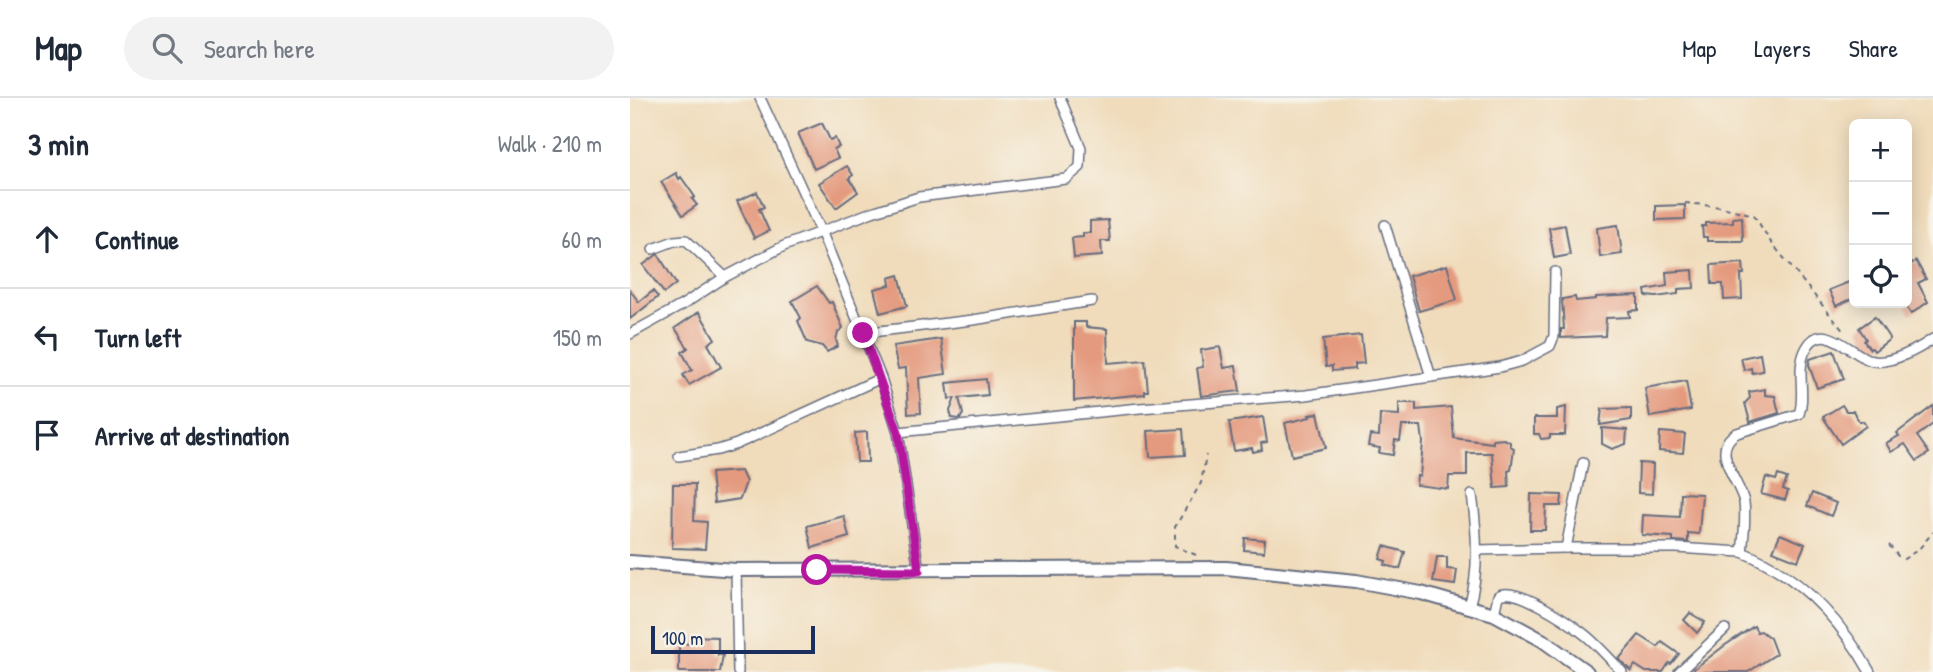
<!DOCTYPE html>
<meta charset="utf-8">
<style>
body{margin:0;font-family:"Patrick Hand",sans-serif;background:#f2f2f3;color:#1f2937}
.controls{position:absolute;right:21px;top:21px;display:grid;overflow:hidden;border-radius:10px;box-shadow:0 4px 18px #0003}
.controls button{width:63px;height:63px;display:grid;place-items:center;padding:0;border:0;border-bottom:2px solid #e0e1e3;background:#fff;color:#1f2937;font:35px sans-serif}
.scale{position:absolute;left:21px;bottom:18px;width:164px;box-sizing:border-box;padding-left:7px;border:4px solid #1b2f5e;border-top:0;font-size:19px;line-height:24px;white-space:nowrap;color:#1b2f5e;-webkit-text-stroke:5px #f7f3e8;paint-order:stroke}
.stop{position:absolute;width:21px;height:21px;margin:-16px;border:5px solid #b5179e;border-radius:50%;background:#fff}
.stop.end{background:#b5179e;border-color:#fff;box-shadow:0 2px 7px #0008}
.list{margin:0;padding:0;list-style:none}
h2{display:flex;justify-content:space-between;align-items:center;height:91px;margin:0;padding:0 28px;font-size:30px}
h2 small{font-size:23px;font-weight:400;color:#747a83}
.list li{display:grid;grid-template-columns:46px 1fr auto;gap:21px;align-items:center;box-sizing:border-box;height:98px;padding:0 28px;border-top:2px solid #e0e1e3}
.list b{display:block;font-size:26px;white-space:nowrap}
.list em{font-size:23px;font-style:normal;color:#747a83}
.icon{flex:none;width:38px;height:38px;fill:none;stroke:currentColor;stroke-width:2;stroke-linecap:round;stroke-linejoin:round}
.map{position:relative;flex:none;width:1303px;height:574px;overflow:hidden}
header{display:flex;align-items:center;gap:42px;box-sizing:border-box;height:98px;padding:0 35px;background:#fff;border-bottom:2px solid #e0e1e3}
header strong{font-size:33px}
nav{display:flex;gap:38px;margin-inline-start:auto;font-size:24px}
.search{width:490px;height:63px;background:#f2f2f3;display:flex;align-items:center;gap:18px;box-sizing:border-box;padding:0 24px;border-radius:38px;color:#747a83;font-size:26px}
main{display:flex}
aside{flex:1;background:#fff}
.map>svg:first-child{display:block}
.building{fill:#e49a7e}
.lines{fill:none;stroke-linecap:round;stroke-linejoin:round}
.street-casing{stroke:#666c7f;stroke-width:12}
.secondary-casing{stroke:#666c7f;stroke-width:16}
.path{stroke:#666c7f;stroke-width:2;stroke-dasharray:5 5;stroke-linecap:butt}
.street{stroke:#fff;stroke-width:9}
.secondary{stroke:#fff;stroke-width:12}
.route{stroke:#b5179e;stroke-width:9}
</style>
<header>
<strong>Map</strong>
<div class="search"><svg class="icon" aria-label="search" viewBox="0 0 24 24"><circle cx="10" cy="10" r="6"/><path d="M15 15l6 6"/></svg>Search here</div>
<nav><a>Map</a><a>Layers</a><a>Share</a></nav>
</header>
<main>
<aside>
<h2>3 min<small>Walk · 210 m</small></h2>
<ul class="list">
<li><svg class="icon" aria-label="ahead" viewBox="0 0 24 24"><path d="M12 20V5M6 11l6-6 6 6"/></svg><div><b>Continue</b></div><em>60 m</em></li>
<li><svg class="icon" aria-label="left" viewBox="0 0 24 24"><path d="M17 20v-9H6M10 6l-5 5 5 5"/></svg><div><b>Turn left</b></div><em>150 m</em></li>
<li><svg class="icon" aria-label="arrive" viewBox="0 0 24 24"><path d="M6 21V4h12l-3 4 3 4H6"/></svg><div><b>Arrive at destination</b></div></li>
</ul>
</aside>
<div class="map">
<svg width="1303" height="574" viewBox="0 0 1303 574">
<rect width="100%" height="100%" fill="#f7f3e8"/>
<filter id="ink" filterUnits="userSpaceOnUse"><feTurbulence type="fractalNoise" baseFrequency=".0143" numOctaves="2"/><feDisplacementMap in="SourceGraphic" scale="14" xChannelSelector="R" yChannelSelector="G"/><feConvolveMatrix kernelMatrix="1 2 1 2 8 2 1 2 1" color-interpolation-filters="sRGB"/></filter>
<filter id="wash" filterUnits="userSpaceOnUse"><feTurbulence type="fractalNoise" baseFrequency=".00686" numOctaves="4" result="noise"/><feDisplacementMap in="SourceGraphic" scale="28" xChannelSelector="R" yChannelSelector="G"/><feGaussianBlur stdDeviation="1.57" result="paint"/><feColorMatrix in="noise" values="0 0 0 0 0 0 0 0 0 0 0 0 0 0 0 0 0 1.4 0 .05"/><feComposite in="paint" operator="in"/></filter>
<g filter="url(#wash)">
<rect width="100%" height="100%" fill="#f0dcbb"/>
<g id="blocks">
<!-- building -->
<g class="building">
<path d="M192 25 200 42 205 40 209 49 204 51 208 60 184 71 168 35Z"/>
<path d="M217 68 223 77 219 80 228 94 206 110 189 85Z"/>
<path d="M46 75 49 81 51 79 65 99 62 101 67 107 53 117 31 84Z"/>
<path d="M127 94 134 109 129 111 139 133 124 140 107 103Z"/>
<path d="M1055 107V121L1026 122V108Z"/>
<path d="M1112 119 1113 143H1077V139H1073L1072 128H1076V125L1103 124V120Z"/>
<path d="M478 122 480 143H471L472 158 444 160 442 140 453 139V135H460V123Z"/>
<path d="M935 127 940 157 924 160 919 130Z"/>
<path d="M988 127 992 156 970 159 967 130Z"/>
<path d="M28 156 46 186 34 195 13 167Z"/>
<path d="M1286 163 1296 181 1288 185 1298 204 1281 216 1277 210V168Z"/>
<path d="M1113 165 1114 176H1111L1112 201 1094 202 1093 186H1082L1081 167Z"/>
<path d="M817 167 827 202 789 213 779 178Z"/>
<path d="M1063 172 1064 190 1048 191V196L1026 199 1016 198 1015 192 1037 188 1036 174Z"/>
<path d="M269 177 277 208 250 215 244 191 260 187 259 180Z"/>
<path d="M1224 182V200L1206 208 1199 192Z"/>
<path d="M187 188 199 205 202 204 213 230 208 234 206 242 208 248 197 254 192 248 177 244 168 223 171 220 162 203Z"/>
<path d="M0 192 9 204 23 193 28 199 0 221Z"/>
<path d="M1008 197V212L999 213 1000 219 976 220 975 238 931 240V231H934L932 201 945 199 946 203 966 201V199Z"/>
<path d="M69 214 85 241 78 246 91 269 59 287 53 277 62 272 52 254 58 250 45 230Z"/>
<path d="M1245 219 1260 241 1244 253 1242 250 1240 251 1234 243 1236 241 1229 230Z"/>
<path d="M444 224H456V229L477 231 478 265 515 262 518 293H515V296L444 303Z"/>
<path d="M731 237 734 265 725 266V271L702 273V268L696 269 693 241Z"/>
<path d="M311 241 316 276 289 280 291 315 278 316 276 270 268 271 263 248Z"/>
<path d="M590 249 594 270 606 268 610 293 571 298 567 270 573 269 571 252Z"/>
<path d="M1204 253 1214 281 1187 290 1179 267 1180 261Z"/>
<path d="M1130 256 1133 273 1122 275 1121 270 1114 272 1111 260Z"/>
<path d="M356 281 358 297 329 300 333 316 330 321 322 320 320 313 325 300 319 301 317 285Z"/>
<path d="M1056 283 1061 312 1020 319 1015 290Z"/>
<path d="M1135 291V297L1145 298 1149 315 1120 324 1115 305 1120 300 1119 294Z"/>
<path d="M769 305H786V312L821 309 824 340 863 345V342L874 341 880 344V348L884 350 881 372 878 373 879 389 865 390 862 355H837V378H819L818 391 786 387 787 378H790L793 344 791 328H772L770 343 765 342 763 357 749 355 750 350 738 348 740 337 749 338 750 316 769 317Z"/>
<path d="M1212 307 1216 313H1223L1229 323H1233L1236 328 1211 346 1193 319Z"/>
<path d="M1303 308V326L1287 338 1299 355 1287 363 1275 346 1261 354 1256 345 1269 338 1267 335Z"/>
<path d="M936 309 935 337H920V340L911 341 909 336H904V320H927V311Z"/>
<path d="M1001 310V322L970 327 972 311Z"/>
<path d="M688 315 696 350 662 358 655 325 680 319 679 317Z"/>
<path d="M633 319 637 344 631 345 632 352 623 354 622 350 604 353 599 324Z"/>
<path d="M972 330 997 332 996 346 982 351 972 346Z"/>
<path d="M553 331 555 357 520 359 518 333Z"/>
<path d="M237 334 238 364H227L225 335Z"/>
<path d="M1030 334 1055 336 1053 355 1029 353Z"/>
<path d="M1009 365 1023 366 1022 396 1008 395Z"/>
<path d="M111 373 116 384 110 401 84 405 81 375Z"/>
<path d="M1148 377 1157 380 1153 391 1158 393 1155 402 1131 396 1136 379 1146 382Z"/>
<path d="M43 386H65L64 423 77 424 75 451 42 450Z"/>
<path d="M1051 395 1072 396 1069 436 1058 435V444L1043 443V439L1012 437 1013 417 1050 419Z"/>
<path d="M1182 395 1206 405 1201 418 1177 408Z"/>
<path d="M901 396 932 397 931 408H916L915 432H900Z"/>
<path d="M214 418 219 439 182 450 177 428Z"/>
<path d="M1150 436 1175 446 1168 463 1143 453Z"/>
<path d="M615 440 635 442 634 454 614 452Z"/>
<path d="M754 448 775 454 770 471 755 467 756 463 750 461Z"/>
<path d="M807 459H817V471L827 472 825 487 803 484Z"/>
<path d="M1060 515 1075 524 1067 535 1054 522Z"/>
<path d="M1124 528 1127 534 1131 533 1140 540 1146 556 1118 574H1060L1094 548Z"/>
<path d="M1009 537 1028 549 1032 544 1049 556 1041 566 1039 565 1033 574H1016L1005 567 1001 573 989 561Z"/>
<path d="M60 538 88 539V557H93L90 574H49V545L60 546Z"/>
</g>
</g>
</g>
<g filter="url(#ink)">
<use href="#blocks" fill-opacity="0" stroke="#666c7f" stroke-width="2"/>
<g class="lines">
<defs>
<g id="street">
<path d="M130 0 191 133 251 280 268 334 289 473"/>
<path d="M755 127 801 279"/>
<path d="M23 151 44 143 56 142 95 179"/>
<path d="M233 235 343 222 462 203"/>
<path d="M0 236 54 206 95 179 154 148 242 114 289 99 436 81 450 69 451 50 430 0"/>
<path d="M268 334 510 310 676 297 870 269 892 263 920 248 924 238 925 174"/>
<path d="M49 358 88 352 107 346 251 280"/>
<path d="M953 365 936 450H1046L1112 454C1114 438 1116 421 1114 404 1110 384 1078 351 1107 335L1169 316C1176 298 1166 272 1175 253 1192 216 1223 260 1243 263 1261 266 1289 251 1303 241"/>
<path d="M846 452 936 450"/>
<path d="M1112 454C1170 477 1210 521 1240 574"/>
<path d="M106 472 108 574"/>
<path d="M839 508C850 474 847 432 842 397"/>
<path d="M864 516 868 498C884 486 939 524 954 536 968 547 980 561 992 574"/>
<path d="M1049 574 1095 531"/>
</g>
<path id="secondary" d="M0 464 106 472 596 470 726 483 791 495 864 516 912 542 957 574"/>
</defs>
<!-- street casing -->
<use href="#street" class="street-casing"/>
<!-- secondary casing -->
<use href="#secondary" class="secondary-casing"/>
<!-- path -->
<g class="path">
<path d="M1055 105 1092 109 1124 117 1140 143 1215 235"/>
<path d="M1259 447 1268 458 1274 461 1289 451 1303 434"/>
<path d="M566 457 545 448V429L571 385 576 357"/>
</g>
<!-- street -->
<use href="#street" class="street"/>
<!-- secondary -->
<use href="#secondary" class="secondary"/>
</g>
</g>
<g class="lines" filter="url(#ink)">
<!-- route -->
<path class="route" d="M187 472 289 473 268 334 233 235"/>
</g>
</svg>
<div class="controls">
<button>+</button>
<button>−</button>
<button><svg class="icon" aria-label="locate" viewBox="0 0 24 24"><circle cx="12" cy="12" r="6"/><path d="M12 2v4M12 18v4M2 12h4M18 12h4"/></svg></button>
</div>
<div class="scale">100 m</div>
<div class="stop" style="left:187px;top:472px"></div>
<div class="stop end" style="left:233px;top:235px"></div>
</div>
</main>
